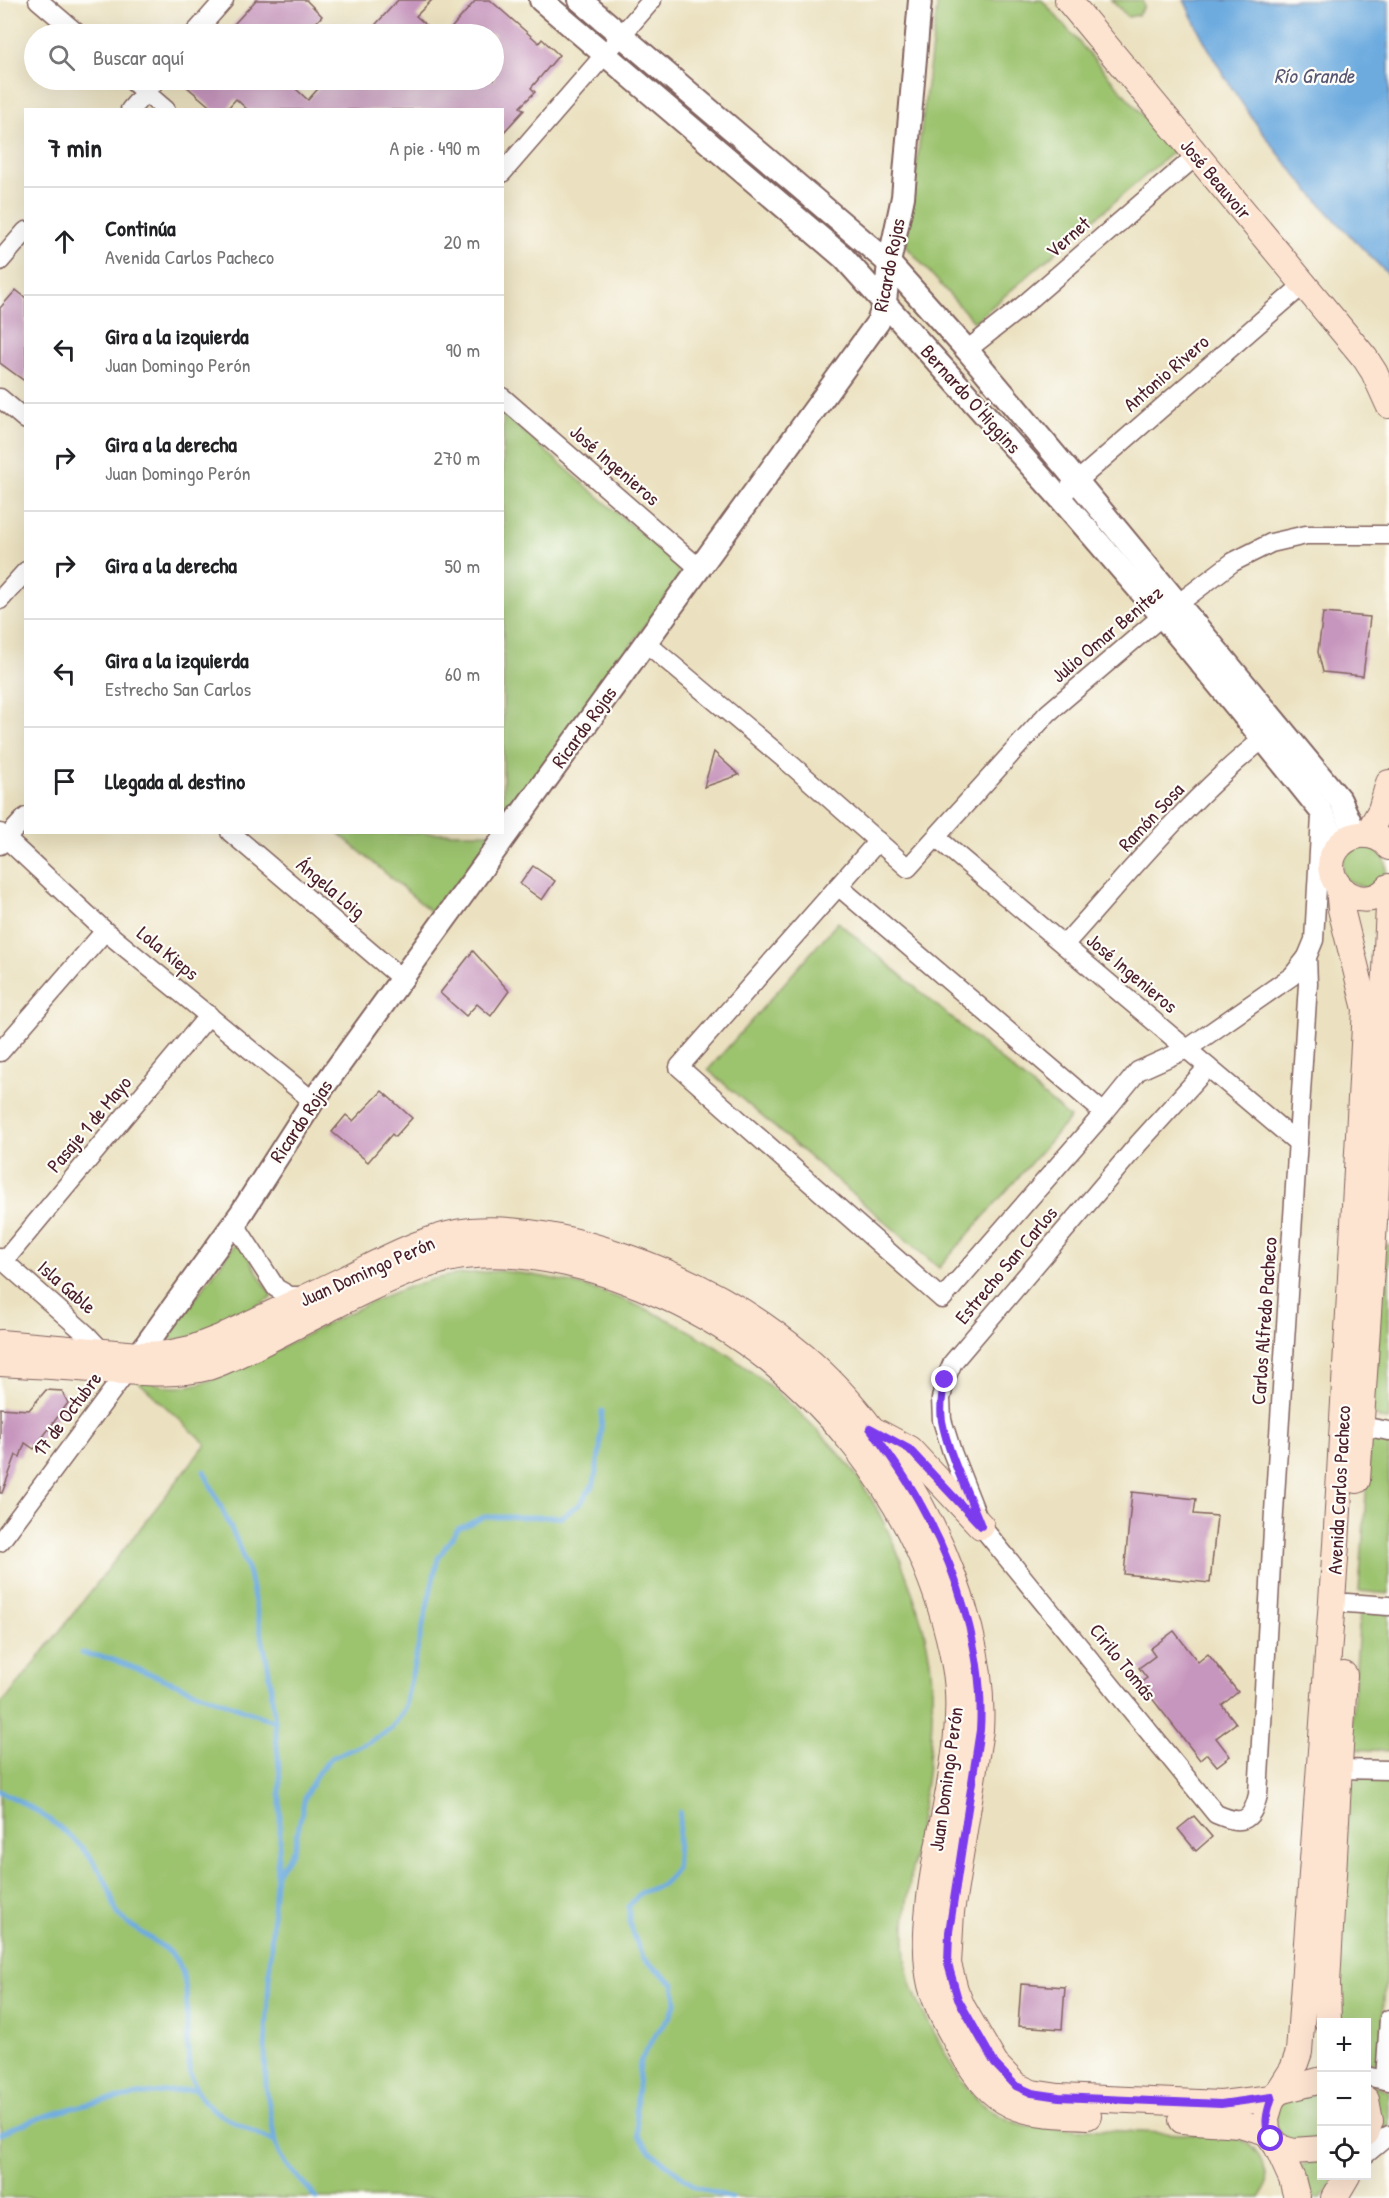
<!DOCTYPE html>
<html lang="es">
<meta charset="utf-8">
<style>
body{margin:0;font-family:"Patrick Hand",sans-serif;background:#f6f6f6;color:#202124}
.controls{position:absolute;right:18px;bottom:18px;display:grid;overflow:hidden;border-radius:0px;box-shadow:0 6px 24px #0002}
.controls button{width:54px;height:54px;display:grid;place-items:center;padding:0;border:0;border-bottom:2px solid #e0e0e0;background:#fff;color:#202124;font:30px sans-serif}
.stop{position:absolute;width:18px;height:18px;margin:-14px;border:4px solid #7c3aed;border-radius:50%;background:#fff}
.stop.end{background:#7c3aed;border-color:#fff;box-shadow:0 2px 6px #0008}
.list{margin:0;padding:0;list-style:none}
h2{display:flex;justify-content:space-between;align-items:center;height:78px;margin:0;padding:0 24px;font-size:26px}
h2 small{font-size:20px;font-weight:400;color:#757577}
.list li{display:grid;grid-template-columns:39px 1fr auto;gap:18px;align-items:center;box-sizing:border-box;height:108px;padding:0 24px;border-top:2px solid #e0e0e0}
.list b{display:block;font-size:22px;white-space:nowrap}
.list p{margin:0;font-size:20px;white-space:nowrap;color:#757577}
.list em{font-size:20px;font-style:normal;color:#757577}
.icon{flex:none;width:33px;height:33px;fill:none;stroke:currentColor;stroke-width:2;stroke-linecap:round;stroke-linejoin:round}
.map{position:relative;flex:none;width:1389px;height:2198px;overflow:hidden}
.search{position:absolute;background:#fff;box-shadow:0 6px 24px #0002;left:24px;top:24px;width:480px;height:66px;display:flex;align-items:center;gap:15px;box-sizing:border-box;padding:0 21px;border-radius:33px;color:#757577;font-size:22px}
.panel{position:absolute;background:#fff;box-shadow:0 6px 24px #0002;left:24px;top:108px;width:480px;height:726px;border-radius:0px}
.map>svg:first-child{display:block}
.green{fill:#9cc36e;stroke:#73714c;stroke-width:1.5}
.water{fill:#6dabdf;stroke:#5c6585;stroke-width:1.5}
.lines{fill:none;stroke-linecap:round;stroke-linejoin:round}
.stream{stroke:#6dabdf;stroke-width:5}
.building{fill:#c796be}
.minor-casing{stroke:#82635f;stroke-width:21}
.tertiary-casing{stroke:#82635f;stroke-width:26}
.secondary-casing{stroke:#82635f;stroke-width:28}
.minor{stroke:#fff;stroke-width:18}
.tertiary{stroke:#fff;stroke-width:22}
.secondary{stroke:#fde4d1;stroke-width:26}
.route{stroke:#7c3aed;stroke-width:8}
.labels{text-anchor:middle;stroke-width:4.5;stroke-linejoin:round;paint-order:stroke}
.street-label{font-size:20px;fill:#4a1f2b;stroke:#fdfcf7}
.water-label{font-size:21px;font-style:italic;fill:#585773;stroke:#fdfcf7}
</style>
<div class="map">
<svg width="1389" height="2198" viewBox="0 0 1389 2198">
<rect width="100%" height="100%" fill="#fdfcf7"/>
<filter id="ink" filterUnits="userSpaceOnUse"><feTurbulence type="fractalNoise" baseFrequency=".0167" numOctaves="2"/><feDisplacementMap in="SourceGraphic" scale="12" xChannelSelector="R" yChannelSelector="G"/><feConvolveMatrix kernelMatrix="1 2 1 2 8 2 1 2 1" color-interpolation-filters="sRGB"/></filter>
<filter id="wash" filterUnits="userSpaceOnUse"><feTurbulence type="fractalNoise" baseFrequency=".008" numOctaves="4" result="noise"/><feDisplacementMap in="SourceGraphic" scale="24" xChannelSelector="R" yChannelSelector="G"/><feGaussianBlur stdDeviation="1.35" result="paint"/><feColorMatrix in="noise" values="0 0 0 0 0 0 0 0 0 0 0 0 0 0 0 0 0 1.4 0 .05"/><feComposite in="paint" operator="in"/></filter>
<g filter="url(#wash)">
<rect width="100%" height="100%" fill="#ebe1c0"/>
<!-- green -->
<g class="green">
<path d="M938 0H1042L1174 151 974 322 906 246Z"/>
<path d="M1111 0H1143L1144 7 1138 15 1128 17Z"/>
<path d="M503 414 675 563 678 568 679 578 503 824Z"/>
<path d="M338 833H497L436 916Z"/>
<path d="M1362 843C1379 850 1389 855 1386 876L1369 890 1343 878V855Z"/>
<path d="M838 922 1070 1118 939 1268 708 1070Z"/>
<path d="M238 1240 272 1297C248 1311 191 1345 165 1340Z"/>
<path d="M1389 1244V1420L1380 1419 1372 1412 1383 1247Z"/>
<path d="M502 1271C619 1282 727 1340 809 1422 826 1439 845 1458 858 1478 880 1510 895 1544 908 1580 918 1609 928 1639 931 1669 936 1729 926 1786 916 1845 909 1888 899 1932 909 1975 915 2003 933 2028 945 2053 965 2091 985 2115 1027 2126L1221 2136C1227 2137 1235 2138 1241 2140 1261 2149 1275 2180 1260 2198H0V1704L8 1697 206 1444 127 1371C144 1379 160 1388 179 1387 214 1384 246 1365 277 1350 331 1323 388 1288 448 1276 466 1273 484 1272 502 1271Z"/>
<path d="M1370 1439 1389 1440V1594L1359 1591Z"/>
<path d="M1360 1612 1389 1614V1751L1350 1749Z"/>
<path d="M1360 1776 1389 1780V1916L1381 2054 1380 2061 1373 2063 1367 2061 1366 2022H1331L1350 1786Z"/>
<path d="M1368 2083 1389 2091V2125L1382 2131H1379L1374 2095Z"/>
<path d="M1321 2092V2138L1294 2142 1277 2133 1276 2108 1286 2100Z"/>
<path d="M1321 2160 1322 2176H1338L1321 2198H1307V2182L1300 2166Z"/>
</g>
<!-- water -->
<path class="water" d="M1184 0H1389V275C1306 194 1232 106 1184 0Z"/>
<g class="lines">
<!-- stream -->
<g class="stream">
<path d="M204 1471 237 1541 249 1574 269 1671 275 1722 280 1779V1839L274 1893 265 2050 266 2086 275 2142 284 2162 317 2198"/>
<path d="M81 1653 109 1658 275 1722"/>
<path d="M0 1791C37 1809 77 1834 99 1870 102 1875 105 1880 108 1886 112 1895 113 1908 119 1915 135 1933 173 1946 181 1968 197 2012 171 2080 214 2110 233 2123 255 2132 275 2142"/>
<path d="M680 1812 676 1870 664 1884 640 1893 629 1906V1922L642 1957 674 1984 676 2002 670 2017 656 2033 640 2062 636 2110 638 2136 651 2152 696 2187 731 2198"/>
<path d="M277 1873 294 1849 305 1797 317 1774 331 1758 369 1742 391 1729 404 1710 438 1558 458 1529 484 1517H562L580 1504 594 1483 600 1450 602 1411"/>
<path d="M0 2134C62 2105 128 2094 196 2089"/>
</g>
</g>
<g id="blocks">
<!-- building -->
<g class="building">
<path d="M256 0H306L322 16 310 29 308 27 300 34H225Z"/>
<path d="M398 0H432L416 16 436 34H367Z"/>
<path d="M476 0H490L539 43 542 39 559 55 531 88 535 92 520 107 524 110 502 134V110H248L236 99 226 110H214L179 80H286L308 100 326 80H494V34H446Z"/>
<path d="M16 290 26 298V382L0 363V308Z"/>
<path d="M1323 613 1370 617 1363 676 1323 672 1318 652Z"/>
<path d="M714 752 739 775 704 787Z"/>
<path d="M533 866 555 881 542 900 520 884Z"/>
<path d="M473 951 509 991 491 1016 477 1004 466 1016 440 993Z"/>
<path d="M382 1091 412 1118 395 1137 392 1134 368 1162 332 1132 346 1115 353 1121Z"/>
<path d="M46 1390 62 1391 68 1403 34 1449 25 1443 20 1457 16 1455 2 1493H0V1408L29 1410Z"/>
<path d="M1132 1492 1196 1499 1194 1514 1217 1516 1210 1583 1124 1574Z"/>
<path d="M1174 1631 1198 1662 1208 1654 1238 1692 1222 1705 1236 1723 1216 1738 1230 1756 1217 1766 1207 1754 1200 1760 1140 1683 1147 1678 1139 1668 1155 1656 1150 1649Z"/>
<path d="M1194 1816 1212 1837 1196 1851 1178 1829Z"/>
<path d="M1021 1984 1065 1987 1062 2029 1018 2026Z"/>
</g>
</g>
</g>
<g filter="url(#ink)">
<use href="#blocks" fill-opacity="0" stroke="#82635f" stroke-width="1.5"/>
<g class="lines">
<defs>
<g id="minor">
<path d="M38 0 78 34"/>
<path d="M194 34 224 0"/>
<path d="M131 80 166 110"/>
<path d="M130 110 156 80"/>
<path d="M502 173 652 0"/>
<path d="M0 261 26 231"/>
<path d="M967 350 1019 309 1196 156"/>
<path d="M502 397 699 568"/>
<path d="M0 398 26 420"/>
<path d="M1059 497 1304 284"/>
<path d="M0 600 26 571"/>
<path d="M645 642 795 768 908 868 1048 713 1162 616 1233 562 1271 543 1306 535H1389"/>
<path d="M230 832 402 979"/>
<path d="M0 833 105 931 313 1101"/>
<path d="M937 838 1298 1143"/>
<path d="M0 845 26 817"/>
<path d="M838 886 1104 1113 942 1299 679 1067 878 841"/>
<path d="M1064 945C1130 872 1194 792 1272 732"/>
<path d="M0 1052 105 931"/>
<path d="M1208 1067 1139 1143 953 1362 945 1380 941 1399 942 1420 952 1452 981 1526 1216 1814C1242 1825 1251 1823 1258 1795L1274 1512 1308 984 1307 957 1314 940 1321 816"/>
<path d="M1104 1113 1138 1071 1187 1049 1292 976 1307 957"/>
<path d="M242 1212 238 1229 276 1288 290 1296H307"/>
<path d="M0 1258 86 1334 102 1351"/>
<path d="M4 1261 209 1015"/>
<path d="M1361 1426 1389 1431"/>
<path d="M0 1542 127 1371"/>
<path d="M1347 1603 1389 1606"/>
<path d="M1339 1769 1389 1770"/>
<path d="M1366 2076 1389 2081"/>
<path d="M1385 2080 1389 2019"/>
<path d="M1366 2154 1389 2135"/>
</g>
<g id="tertiary">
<path d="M541 0 843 257 1059 497 1162 616 1263 739 1321 811 1330 830 1333 856"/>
<path d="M580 0 889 263 967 350 1076 480 1340 800 1356 835"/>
<path d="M130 1367 242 1212 313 1101 878 322 885 302 889 263 903 197 920 0"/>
</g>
<g id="secondary">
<path d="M1068 0 1365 358 1374 372 1389 405"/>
<path d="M1367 835 1381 810 1389 783"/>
<path d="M1389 847C1382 838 1371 834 1360 835 1352 836 1345 840 1340 845 1311 876 1360 920 1389 887"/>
<path d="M0 1343 139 1355 167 1354 191 1349 222 1337C264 1317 306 1298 347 1278 386 1259 428 1235 471 1231 523 1227 574 1239 623 1256 688 1278 750 1311 803 1356 900 1437 988 1602 980 1730L951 1912 948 1964 955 1990 962 2007 995 2064 1016 2086 1032 2093 1059 2097 1221 2104 1272 2098"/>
<path d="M0 1363C35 1365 70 1367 104 1370 139 1372 174 1376 208 1367 225 1362 240 1353 256 1346 279 1334 303 1322 326 1310 362 1291 423 1261 463 1256 531 1248 605 1269 666 1297 814 1364 927 1506 955 1666 969 1740 936 1832 929 1907 926 1934 925 1959 931 1985 937 2008 949 2028 960 2048 996 2112 1019 2113 1088 2116"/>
<path d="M875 1431 909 1449 981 1526"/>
<path d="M1357 1480 1375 1207 1389 906 1386 890"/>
<path d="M1328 2022 1327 1983 1344 1675"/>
<path d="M1279 2091 1322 2080"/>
<path d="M1366 2100 1370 2121 1366 2133"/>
<path d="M1182 2120 1240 2124 1267 2132"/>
<path d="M1277 2146 1293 2151 1322 2149"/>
<path d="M1297 2198 1292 2179 1277 2146 1267 2132 1266 2118 1272 2098 1279 2091 1293 2069 1299 2052 1336 1545 1366 1009 1341 909 1339 887"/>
<path d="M1334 2198 1347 2176"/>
</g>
</defs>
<!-- minor casing -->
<use href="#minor" class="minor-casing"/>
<!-- tertiary casing -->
<use href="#tertiary" class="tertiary-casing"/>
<!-- secondary casing -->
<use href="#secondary" class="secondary-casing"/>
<!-- minor -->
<use href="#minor" class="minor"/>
<!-- tertiary -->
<use href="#tertiary" class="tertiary"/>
<!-- secondary -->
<use href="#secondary" class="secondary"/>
</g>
</g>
<g class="lines" filter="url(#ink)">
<!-- route -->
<path class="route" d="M945 1380C942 1393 940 1407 942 1421 949 1457 968 1492 981 1526L909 1449 870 1428C888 1453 907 1478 921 1505 957 1569 985 1656 980 1730L949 1932 948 1964 958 1999 995 2064 1016 2086 1032 2093 1059 2097 1221 2104 1272 2097C1267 2112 1263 2125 1271 2139"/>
</g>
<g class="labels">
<!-- street labels -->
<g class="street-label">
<text transform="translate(1216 179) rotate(50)" y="7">José Beauvoir</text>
<text transform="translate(1068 237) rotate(-41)" y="7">Vernet</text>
<text transform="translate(889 265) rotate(-79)" y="7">Ricardo Rojas</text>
<text transform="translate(1166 373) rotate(-41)" y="7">Antonio Rivero</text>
<text transform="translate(971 399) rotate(48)" y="7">Bernardo O'Higgins</text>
<text transform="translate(615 465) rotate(41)" y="7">José Ingenieros</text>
<text transform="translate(1107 634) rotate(-40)" y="7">Julio Omar Benitez</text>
<text transform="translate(584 727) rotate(-54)" y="7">Ricardo Rojas</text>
<text transform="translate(1151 817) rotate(-47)" y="7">Ramón Sosa</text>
<text transform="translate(331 888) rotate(40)" y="7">Ángela Loig</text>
<text transform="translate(168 953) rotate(39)" y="7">Lola Kieps</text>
<text transform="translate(1132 973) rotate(40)" y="7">José Ingenieros</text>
<text transform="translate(301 1121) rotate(-56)" y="7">Ricardo Rojas</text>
<text transform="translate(89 1124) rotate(-50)" y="7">Pasaje 1 de Mayo</text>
<text transform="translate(1006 1265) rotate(-50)" y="7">Estrecho San Carlos</text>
<text transform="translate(367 1271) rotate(-24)" y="7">Juan Domingo Perón</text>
<text transform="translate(67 1287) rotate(41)" y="7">Isla Gable</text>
<text transform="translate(1264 1321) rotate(-86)" y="7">Carlos Alfredo Pacheco</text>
<text transform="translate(67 1414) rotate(-53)" y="7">17 de Octubre</text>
<text transform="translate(1339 1490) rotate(-87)" y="7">Avenida Carlos Pacheco</text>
<text transform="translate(1123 1662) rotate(51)" y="7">Cirilo Tomás</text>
<text transform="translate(946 1779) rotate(-82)" y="7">Juan Domingo Perón</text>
</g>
<!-- water labels -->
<g class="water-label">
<text x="1314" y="83">Río Grande</text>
</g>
</g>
</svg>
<div class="controls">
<button>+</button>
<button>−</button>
<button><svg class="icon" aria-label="locate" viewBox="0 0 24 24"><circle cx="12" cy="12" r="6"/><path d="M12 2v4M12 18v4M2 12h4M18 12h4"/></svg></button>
</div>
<div class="stop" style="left:1271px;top:2139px"></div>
<div class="stop end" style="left:945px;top:1380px"></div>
<div class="search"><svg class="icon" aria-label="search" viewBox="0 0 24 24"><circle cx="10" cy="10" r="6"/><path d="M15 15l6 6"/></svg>Buscar aquí</div>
<section class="panel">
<h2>7 min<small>A pie · 490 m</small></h2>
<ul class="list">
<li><svg class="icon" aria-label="ahead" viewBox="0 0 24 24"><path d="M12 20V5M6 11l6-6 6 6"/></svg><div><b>Continúa</b><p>Avenida Carlos Pacheco</p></div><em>20 m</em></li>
<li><svg class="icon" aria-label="left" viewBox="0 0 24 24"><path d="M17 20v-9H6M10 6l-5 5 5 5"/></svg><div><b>Gira a la izquierda</b><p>Juan Domingo Perón</p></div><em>90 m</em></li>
<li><svg class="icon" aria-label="right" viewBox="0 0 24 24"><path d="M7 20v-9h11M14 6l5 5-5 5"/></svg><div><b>Gira a la derecha</b><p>Juan Domingo Perón</p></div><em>270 m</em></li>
<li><svg class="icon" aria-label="right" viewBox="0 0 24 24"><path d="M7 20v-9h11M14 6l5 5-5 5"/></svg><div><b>Gira a la derecha</b></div><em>50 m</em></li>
<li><svg class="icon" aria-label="left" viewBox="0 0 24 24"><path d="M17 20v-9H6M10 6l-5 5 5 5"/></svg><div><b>Gira a la izquierda</b><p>Estrecho San Carlos</p></div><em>60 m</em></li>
<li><svg class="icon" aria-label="arrive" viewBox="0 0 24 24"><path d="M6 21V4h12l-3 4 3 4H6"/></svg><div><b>Llegada al destino</b></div></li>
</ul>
</section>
</div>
